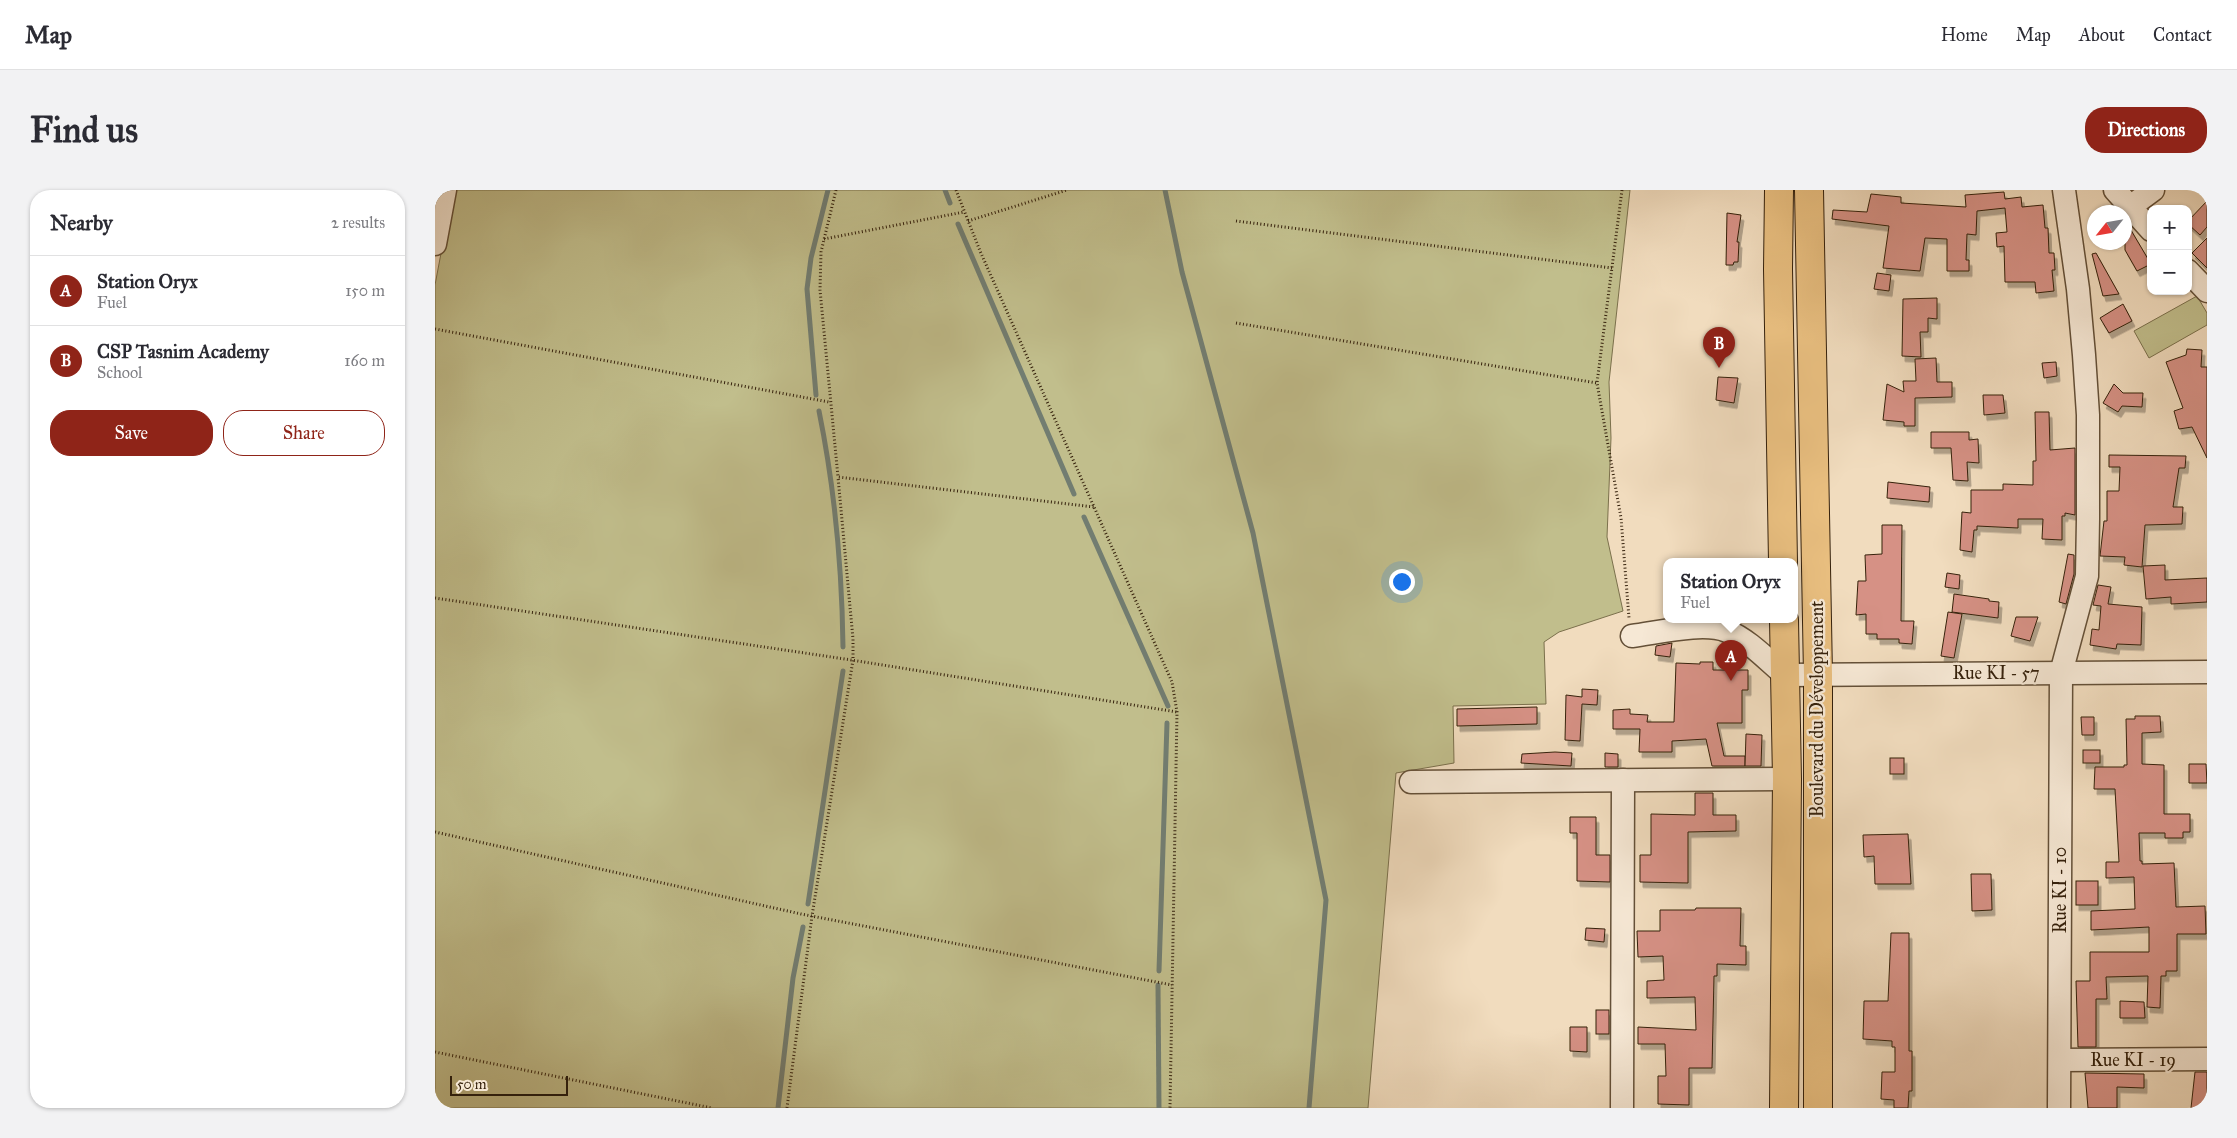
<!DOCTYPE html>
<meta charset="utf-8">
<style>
body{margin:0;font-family:"IM FELL Great Primer",serif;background:#f2f2f3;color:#2b2b33}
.controls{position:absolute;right:15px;top:15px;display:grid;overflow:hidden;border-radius:10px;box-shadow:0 1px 4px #0004}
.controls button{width:45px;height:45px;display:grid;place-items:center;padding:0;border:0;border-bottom:1px solid #e1e1e2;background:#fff;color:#2b2b33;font:25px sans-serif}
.compass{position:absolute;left:1652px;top:15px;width:45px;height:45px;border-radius:50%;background:#fff;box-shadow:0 1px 4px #0004;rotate:239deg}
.scale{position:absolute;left:15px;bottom:12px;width:118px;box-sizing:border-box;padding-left:5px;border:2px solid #35210c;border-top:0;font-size:14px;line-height:18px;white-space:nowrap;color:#35210c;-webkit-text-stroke:4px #f6e8d5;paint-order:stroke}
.you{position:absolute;left:966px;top:391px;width:18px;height:18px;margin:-12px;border:4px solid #fff;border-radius:50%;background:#1a73e8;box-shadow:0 0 0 8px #1a73e833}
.badge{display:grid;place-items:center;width:32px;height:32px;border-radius:50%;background:#8f2418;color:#fff;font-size:16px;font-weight:700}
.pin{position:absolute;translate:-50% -41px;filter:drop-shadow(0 1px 2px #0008)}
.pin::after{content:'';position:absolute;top:26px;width:18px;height:15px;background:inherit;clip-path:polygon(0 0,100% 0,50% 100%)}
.popup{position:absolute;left:1228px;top:368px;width:135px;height:65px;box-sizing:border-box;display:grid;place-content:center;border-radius:10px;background:#fff;filter:drop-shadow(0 1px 4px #0005);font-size:16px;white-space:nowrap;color:#7c7c81}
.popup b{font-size:19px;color:#2b2b33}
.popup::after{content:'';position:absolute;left:50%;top:100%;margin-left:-10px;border:10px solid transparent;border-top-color:#fff}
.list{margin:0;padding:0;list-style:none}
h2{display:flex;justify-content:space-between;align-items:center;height:65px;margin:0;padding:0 20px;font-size:21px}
h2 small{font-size:16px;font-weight:400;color:#7c7c81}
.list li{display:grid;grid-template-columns:32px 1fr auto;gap:15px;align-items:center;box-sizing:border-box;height:70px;padding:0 20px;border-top:1px solid #e1e1e2}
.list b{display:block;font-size:19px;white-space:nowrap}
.list p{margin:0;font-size:16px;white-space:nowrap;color:#7c7c81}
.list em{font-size:16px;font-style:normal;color:#7c7c81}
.actions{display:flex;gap:10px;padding:15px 20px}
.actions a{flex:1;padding:11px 0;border:1px solid #8f2418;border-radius:20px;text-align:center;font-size:18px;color:#8f2418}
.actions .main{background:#8f2418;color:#fff}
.map{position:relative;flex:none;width:1772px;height:918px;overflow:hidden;border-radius:20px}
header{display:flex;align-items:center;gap:30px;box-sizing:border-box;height:70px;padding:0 25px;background:#fff;border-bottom:1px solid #e1e1e2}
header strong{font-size:24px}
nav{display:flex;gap:28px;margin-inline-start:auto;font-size:18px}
.intro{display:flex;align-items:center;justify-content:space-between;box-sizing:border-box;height:120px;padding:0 30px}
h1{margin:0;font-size:35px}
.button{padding:12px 22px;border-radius:20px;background:#8f2418;color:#fff;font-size:18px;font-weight:700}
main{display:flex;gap:30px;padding:0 30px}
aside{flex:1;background:#fff;border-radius:20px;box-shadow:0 1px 4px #0004}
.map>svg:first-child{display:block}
.green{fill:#c1be8c;stroke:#7b704c}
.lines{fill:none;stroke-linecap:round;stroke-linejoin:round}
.stream{stroke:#727d71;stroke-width:5}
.building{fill:#d69185;stroke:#35210c;filter:url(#shadow)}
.minor-casing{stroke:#645038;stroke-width:25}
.highway-casing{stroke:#35210c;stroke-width:30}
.path{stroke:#35210c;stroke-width:3;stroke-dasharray:1 2.5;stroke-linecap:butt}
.minor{stroke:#f6e8d5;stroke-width:22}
.highway{stroke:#e8be7f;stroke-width:28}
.labels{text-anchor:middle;stroke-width:4.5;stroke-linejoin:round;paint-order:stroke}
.street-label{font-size:18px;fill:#35210c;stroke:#f6e8d5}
</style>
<header>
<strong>Map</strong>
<nav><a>Home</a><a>Map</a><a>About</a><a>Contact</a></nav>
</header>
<div class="intro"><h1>Find us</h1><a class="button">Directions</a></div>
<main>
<aside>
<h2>Nearby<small>2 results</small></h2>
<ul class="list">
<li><span class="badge">A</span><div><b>Station Oryx</b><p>Fuel</p></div><em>150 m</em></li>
<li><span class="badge">B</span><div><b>CSP Tasnim Academy</b><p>School</p></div><em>160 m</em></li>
</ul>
<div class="actions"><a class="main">Save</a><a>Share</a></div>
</aside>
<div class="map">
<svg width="1772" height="918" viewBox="0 0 1772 918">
<defs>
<filter id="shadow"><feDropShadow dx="3" dy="5.5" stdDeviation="0" flood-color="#0004"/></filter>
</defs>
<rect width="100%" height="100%" fill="#f1dcbe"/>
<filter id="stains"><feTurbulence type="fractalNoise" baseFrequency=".004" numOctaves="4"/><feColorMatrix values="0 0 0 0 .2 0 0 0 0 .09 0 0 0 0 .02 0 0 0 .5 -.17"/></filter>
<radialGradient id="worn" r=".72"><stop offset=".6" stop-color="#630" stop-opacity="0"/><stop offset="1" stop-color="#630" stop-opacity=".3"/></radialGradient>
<!-- green -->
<g class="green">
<path d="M18 0H1195L1174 192 1176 248 1172 347 1188 421 1124 442 1109 452 1111 514 1018 516 1019 573 961 583 933 918H0V95Z"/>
<path d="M1762 106 1772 123V135L1714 168 1699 141Z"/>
</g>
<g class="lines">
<!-- stream -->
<g class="stream">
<path d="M510 0 515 13"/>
<path d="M730 0 747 82 818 343 891 710 874 918"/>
<path d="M523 34 639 304"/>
<path d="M381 205 372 99 376 68 393 0"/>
<path d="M384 221C400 300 407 377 408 457"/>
<path d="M649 327 733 516"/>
<path d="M373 714 408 481"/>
<path d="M724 781 732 533"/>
<path d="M723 795 724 918"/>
<path d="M343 918 358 788 368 737"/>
</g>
</g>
<!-- building -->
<g class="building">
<path d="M1569 2 1570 9 1586 7 1587 17 1608 15 1610 38H1613L1614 63H1619L1620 80H1617L1619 101 1601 103 1600 92H1570L1569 56 1562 57 1561 43 1572 42 1570 18 1542 21 1541 45 1532 44 1531 70H1534V81H1512V49L1490 48 1485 81 1448 78 1454 36 1397 29 1398 20 1432 22 1436 4 1466 7V13L1531 17 1530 5Z"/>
<path d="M1772 11V37L1765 45 1753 34V31Z"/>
<path d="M1292 23 1306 25 1302 52H1304L1303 72H1299L1298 75H1291Z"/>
<path d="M1690 30 1716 74 1702 81 1690 60Z"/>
<path d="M1772 48V78L1757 63Z"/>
<path d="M1661 63 1684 104 1668 106 1657 64Z"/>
<path d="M1442 83 1456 85 1454 101 1439 99Z"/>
<path d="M1502 108V129L1493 128V142H1485L1486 167 1467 166 1468 109Z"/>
<path d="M1688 114 1697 131 1674 143 1665 128Z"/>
<path d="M1752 159 1767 160 1766 177H1772V268L1757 237 1744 239 1739 221 1748 218 1731 172 1751 165Z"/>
<path d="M1501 168 1502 192H1517V207L1480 208V236H1469V232L1448 230 1452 194 1469 202 1468 191H1481L1480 169Z"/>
<path d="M1621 172 1622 186 1609 188 1607 173Z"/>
<path d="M1283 187 1303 188 1299 213 1281 210Z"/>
<path d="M1679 194 1688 203H1708L1707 217 1687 216 1683 222 1668 213Z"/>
<path d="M1548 205H1568L1570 223 1549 225Z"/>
<path d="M1600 222H1614L1615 260 1640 258V325L1630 323V326H1627V350L1607 349 1608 329H1583V338L1542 336V340H1539L1537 362 1525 360 1527 322 1536 323V300H1568V294L1598 295V271H1601Z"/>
<path d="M1496 242H1534V250L1543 249 1544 273 1532 272 1533 291 1518 290 1516 258H1496Z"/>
<path d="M1674 265 1751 266 1750 278H1744L1738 317H1748L1747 334 1710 335 1707 377 1689 375 1690 367 1665 366 1669 331H1672V301H1684L1685 277H1674Z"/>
<path d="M1453 292 1495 297 1494 312 1452 308Z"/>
<path d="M1447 335H1467L1466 431H1479L1477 454 1464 453V449H1442V444H1431V424L1421 425 1423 391H1431L1430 365 1447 364Z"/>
<path d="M1633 364 1639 365V384L1631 414 1624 412Z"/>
<path d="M1730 375V390L1772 388V412L1736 414V407L1711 409 1708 376Z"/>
<path d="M1512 383 1525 385 1524 399 1510 397Z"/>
<path d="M1663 395 1676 397 1673 414 1707 417 1706 455 1682 454 1681 459 1655 455 1657 439 1664 440 1666 416 1658 415Z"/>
<path d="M1519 404 1554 409V411L1564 412 1563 428 1517 422Z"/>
<path d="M1513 422 1527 424 1519 468 1506 466Z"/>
<path d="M1581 427H1603L1595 451 1576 446Z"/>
<path d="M1237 453 1235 467 1220 465 1221 456Z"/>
<path d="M1265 472H1278V480H1313V500H1307V533H1282L1289 566H1310V576H1277L1271 549 1237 551V562H1204L1205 539H1178V520L1195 519V524L1213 525 1212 532H1239L1241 473 1265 474Z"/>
<path d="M1147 499 1163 500 1162 515 1147 514 1145 551 1130 550 1131 505 1147 507Z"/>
<path d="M1102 517V534L1022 536V519Z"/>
<path d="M1700 526H1725L1726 542 1707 543V574L1729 575V624H1755V642H1748V648H1730V643H1704L1705 671H1707V674L1739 673 1741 717 1770 716 1771 744H1742V781H1731V786H1726L1725 818 1712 817 1713 786 1671 787 1672 809H1661V857H1643L1641 791H1655V762H1714V737L1656 740V721L1700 719 1699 687 1671 688V672H1684L1680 599H1659L1660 577H1689V575H1692L1691 529H1700Z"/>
<path d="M1646 527H1659V545H1647Z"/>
<path d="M1311 544 1327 545 1326 576H1310Z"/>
<rect x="1648" y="560" width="17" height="13"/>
<path d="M1120 562 1137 563 1136 576 1086 573 1087 564Z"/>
<path d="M1170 563 1183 564V577H1170Z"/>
<rect x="1455" y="568" width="14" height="16"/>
<path d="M1754 574H1771L1772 593H1754Z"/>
<path d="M1260 603H1278V625H1301V641L1253 642V693L1205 692V665H1216V624L1260 625Z"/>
<path d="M1135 627H1161V665H1175V692L1142 691V643H1135Z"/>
<path d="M1473 644 1476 694H1440L1439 666 1429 667 1428 645Z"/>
<path d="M1536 684H1556L1557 720 1537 721Z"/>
<rect x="1641" y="691" width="22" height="24"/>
<path d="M1261 718H1306L1305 756H1311V775L1282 774V786H1279L1277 878H1254V915L1223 914V886H1231L1230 854H1203V837L1261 840 1260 807 1212 808V791L1229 790 1228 766 1203 767 1202 741H1225V720H1260Z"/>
<path d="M1151 738 1170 739 1169 752 1150 750Z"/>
<path d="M1456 743H1474V861H1477V901H1474L1473 918H1459V910L1446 909 1447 882H1460V857H1457V851L1428 849 1429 811H1453Z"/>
<path d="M1685 811 1709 812 1710 828H1685Z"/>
<rect x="1161" y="820" width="13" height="24"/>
<path d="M1135 837H1152V862L1135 861Z"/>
<path d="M1760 882H1772V918H1756Z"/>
<path d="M1650 883 1709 884V898L1682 897V918H1653Z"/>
</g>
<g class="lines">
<defs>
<g id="minor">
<path d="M1680 0 1716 40"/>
<path d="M1695 17 1718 0"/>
<path d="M0 54 10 0"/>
<path d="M1753 81 1772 101"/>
<path d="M1197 446C1222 443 1269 431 1292 441 1314 450 1332 470 1350 485L1772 482"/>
<path d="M976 592 1352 589"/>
<path d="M1625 870 1772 869"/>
<path d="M1187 918 1188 590"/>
<path d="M1624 918 1626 483 1652 386 1653 329V225L1649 165 1643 99 1629 0"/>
</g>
<g id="highway">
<path d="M1344 0 1343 79 1348 372"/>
<path d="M1374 0 1383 485V918"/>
<path d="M1349 918 1352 589 1349 430"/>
</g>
</defs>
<!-- minor casing -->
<use href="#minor" class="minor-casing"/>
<!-- highway casing -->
<use href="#highway" class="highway-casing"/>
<!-- path -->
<g class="path">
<path d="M401 0 386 62 385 100 403 287 659 317"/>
<path d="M521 0 545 61 737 492 742 522 735 918"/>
<path d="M1187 0 1162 193 1186 328 1194 428"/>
<path d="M533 31 632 0"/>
<path d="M801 31 1177 78"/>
<path d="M389 49 529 22"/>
<path d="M801 133 1162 193"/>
<path d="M0 139 394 212"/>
<path d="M0 408 410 469 742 522"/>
<path d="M0 642 366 724 737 795"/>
<path d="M0 862 277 918"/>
<path d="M352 918 377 726 418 470V449L403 287"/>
</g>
<!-- minor -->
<use href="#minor" class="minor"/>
<!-- highway -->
<use href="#highway" class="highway"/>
</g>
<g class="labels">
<!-- street labels -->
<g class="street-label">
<text x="1561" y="489">Rue KI - 57</text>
<text transform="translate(1382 519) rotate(-90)" y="6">Boulevard du Développement</text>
<text transform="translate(1625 700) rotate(-90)" y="6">Rue KI - 10</text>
<text x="1698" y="876">Rue KI - 19</text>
</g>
</g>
<rect width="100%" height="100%" filter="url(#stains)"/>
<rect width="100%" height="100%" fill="url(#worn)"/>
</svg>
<div class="controls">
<button>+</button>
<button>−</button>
</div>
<svg class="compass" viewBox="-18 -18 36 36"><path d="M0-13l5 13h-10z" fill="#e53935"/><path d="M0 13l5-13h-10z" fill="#7c7c81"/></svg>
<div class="scale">50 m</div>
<div class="you"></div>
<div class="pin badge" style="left:1296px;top:491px">A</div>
<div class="popup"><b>Station Oryx</b>Fuel</div>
<div class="pin badge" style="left:1284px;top:178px">B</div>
</div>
</main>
